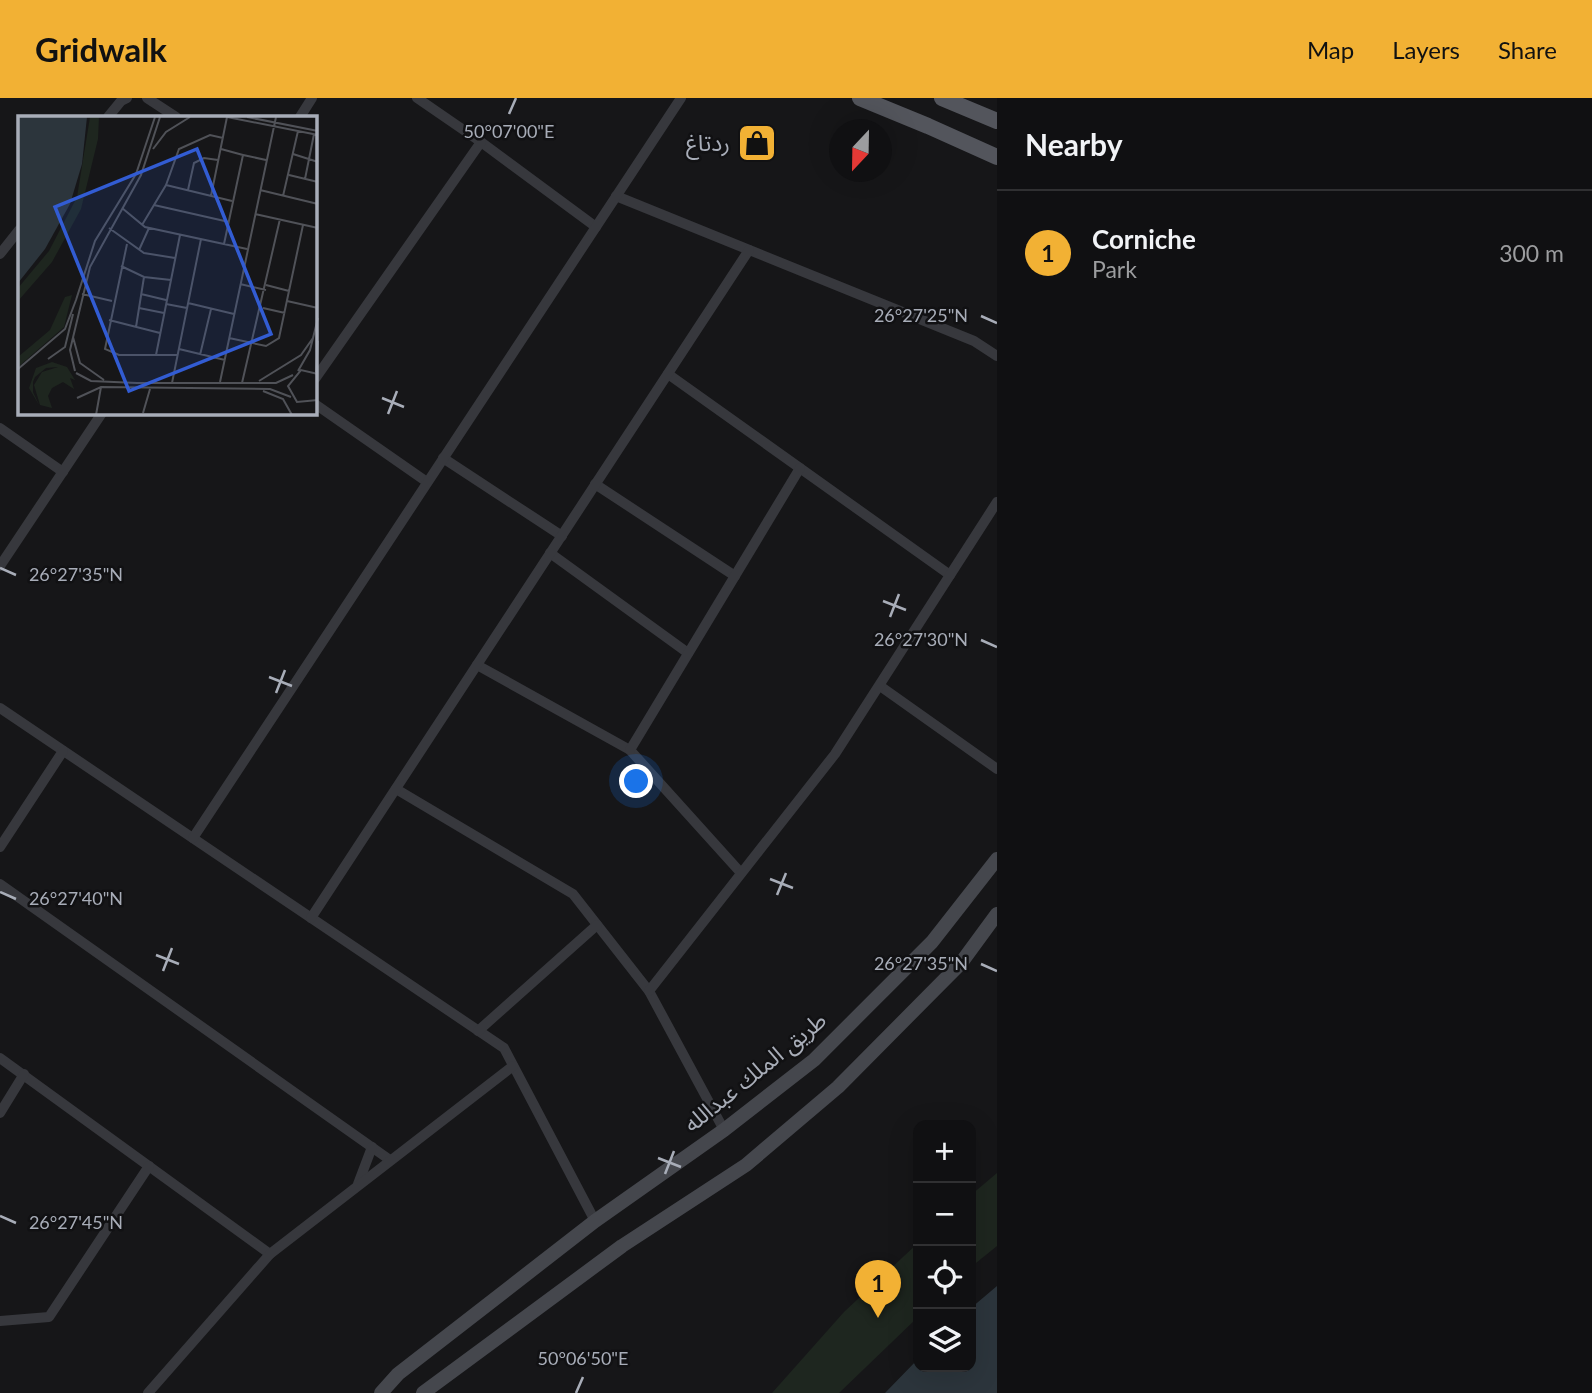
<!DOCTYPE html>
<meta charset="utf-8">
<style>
body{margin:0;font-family:Lato,"Noto Sans Arabic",sans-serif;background:#19191b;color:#f1f3f6}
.controls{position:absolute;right:21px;bottom:21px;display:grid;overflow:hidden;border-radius:14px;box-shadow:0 7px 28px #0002}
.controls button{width:63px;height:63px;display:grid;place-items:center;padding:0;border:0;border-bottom:2px solid #303032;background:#101012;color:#f1f3f6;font:35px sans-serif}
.compass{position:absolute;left:829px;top:21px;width:63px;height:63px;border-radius:50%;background:#101012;box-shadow:0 7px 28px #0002;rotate:202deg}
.you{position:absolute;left:637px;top:684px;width:24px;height:24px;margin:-18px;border:5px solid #fff;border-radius:50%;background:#1a73e8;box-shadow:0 0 0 10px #1a73e833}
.badge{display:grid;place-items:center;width:46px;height:46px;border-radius:50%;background:#f2b134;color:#111;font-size:23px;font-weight:700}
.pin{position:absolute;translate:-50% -58px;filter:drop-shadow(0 2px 4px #0008)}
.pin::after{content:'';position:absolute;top:37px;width:24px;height:21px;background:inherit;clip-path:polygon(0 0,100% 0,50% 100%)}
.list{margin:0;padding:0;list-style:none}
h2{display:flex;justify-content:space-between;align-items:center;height:91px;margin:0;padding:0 28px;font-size:30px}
h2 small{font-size:23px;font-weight:400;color:#9c9d9f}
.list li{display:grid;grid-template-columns:46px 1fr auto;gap:21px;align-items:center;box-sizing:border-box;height:126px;padding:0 28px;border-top:2px solid #303032}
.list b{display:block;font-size:26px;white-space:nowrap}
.list p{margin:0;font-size:23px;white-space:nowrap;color:#9c9d9f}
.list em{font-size:23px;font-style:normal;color:#9c9d9f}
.icon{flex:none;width:38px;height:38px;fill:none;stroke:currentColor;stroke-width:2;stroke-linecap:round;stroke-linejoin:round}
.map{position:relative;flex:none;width:997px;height:1295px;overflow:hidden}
header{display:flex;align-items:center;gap:42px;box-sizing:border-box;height:98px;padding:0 35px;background:#f2b134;color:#111}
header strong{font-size:33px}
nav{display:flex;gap:38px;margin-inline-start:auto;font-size:24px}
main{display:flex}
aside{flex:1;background:#101012}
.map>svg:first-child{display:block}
.green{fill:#1e261f}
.water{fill:#2c353c}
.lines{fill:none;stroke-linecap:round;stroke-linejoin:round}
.street{stroke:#37383d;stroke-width:10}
.secondary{stroke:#45474d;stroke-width:14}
.primary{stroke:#53555c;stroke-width:16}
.ticks{fill:none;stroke:#a8adb8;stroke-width:2.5}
.labels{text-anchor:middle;stroke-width:5;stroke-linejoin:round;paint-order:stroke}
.poi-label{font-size:23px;fill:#a8adb8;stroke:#111113;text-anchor:end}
.street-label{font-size:23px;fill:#a8adb8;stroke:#111113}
.inset-road{fill:none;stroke:#505258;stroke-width:2}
.view{fill:#325cd3;fill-opacity:0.15;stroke:#325cd3;stroke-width:3.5}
.inset-edge{fill:none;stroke:#a8adb8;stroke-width:3.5}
.ticks-label{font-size:18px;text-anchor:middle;fill:#a8adb8;stroke:#111113;stroke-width:5;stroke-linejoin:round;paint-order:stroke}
</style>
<header>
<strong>Gridwalk</strong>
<nav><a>Map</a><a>Layers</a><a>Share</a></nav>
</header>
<main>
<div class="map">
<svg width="997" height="1295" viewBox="0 0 997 1295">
<rect width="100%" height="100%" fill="#161618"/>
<!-- green -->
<g class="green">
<path d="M997 1075V1148L971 1169V1097Z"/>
<path d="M918 1145V1219L839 1295H772L844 1214Z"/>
</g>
<!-- water -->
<path class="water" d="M997 1188V1295H885L918 1261V1269H971V1210Z"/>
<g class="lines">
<!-- street -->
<g class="street">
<path d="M147 0 176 19"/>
<path d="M417 0 481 44 596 129"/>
<path d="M108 19 121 3 127 0"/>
<path d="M300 19 312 0"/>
<path d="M616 98 974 243 997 258"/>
<path d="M0 156 19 132"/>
<path d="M668 276 950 477"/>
<path d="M315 281 481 44"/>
<path d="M315 306 427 384"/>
<path d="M0 330 63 374"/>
<path d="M443 360 562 438"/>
<path d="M595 386 735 478"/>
<path d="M550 455 688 555"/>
<path d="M0 468 102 315"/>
<path d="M477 567 630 652 741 775"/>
<path d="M880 588 997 671"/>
<path d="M0 610 504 950 595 1123"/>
<path d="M630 652 800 370"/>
<path d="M396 691 573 796 649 893 724 1032"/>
<path d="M193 740 681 0"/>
<path d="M0 749 63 653"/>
<path d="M0 786 390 1062"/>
<path d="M311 820 749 152"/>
<path d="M649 893 835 656 997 404"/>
<path d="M478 933 597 827"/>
<path d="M0 960 270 1156"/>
<path d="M0 1015 24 976"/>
<path d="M358 1086 372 1049"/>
<path d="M0 1223 49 1219 149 1068"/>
<path d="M148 1295 270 1156 513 968"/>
</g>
<!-- secondary -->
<g class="secondary">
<path d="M381 1295 398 1276 595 1123 724 1032 814 962 932 844 997 761"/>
<path d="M423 1295 622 1148 746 1067 838 989 961 865 997 816"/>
</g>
<!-- primary -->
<g class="primary">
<path d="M860 0 928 28 997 59"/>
<path d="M942 0 997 23"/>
</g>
</g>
<!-- ticks -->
<path class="ticks" d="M509 16 516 0M981 218 997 225M382 300 404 309M388 316 397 293M0 470 16 477M883 503 906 512M890 519 899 496M981 542 997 549M269 579 292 588M276 595 285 572M770 781 793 790M0 794 16 801M777 797 786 775M156 857 179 866M981 866 997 873M163 873 172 850M658 1060 681 1069M665 1076 674 1053M0 1118 16 1125M576 1295 583 1279"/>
<!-- icons -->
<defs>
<symbol id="shop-square" viewBox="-11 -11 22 22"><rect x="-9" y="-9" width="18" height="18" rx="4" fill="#f2b134" stroke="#111113"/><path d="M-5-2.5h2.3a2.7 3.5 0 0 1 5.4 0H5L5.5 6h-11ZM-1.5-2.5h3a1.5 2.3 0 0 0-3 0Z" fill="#111"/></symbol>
</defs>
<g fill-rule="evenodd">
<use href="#shop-square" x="735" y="23" width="44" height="44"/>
</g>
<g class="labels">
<!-- poi labels -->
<g class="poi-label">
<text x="730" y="53">ردتاغ</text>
</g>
<!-- street labels -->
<g class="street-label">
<text transform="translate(755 974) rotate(-39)" y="8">طريق الملك عبدالله</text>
</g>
</g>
<!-- overview -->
<g transform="translate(18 18)">
<rect width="299" height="299" fill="#161618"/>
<path d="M72 1H81L80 23 63 93 34 146 0 185V172L31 135 59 81ZM54 179 46 211 0 251V241L32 214 47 181ZM34 246 49 251 57 264 52 262 56 273 45 266 34 272 30 280 34 292 22 289 16 269 24 256 40 251 28 252 17 261 15 266V276L21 289 11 272 18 252Z" fill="#1e261f"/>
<path d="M0 1H69L64 48 52 88 27 133 0 167Z" fill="#2c353c"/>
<path class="inset-road" d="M209 1 300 19M229 1 300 15M135 33 148 16 172 1M203 33 225 39M275 38 300 46M271 59 300 66M287 63 296 18M148 69 214 85M170 74 176 47 186 42 200 44M242 74 300 88M193 80 209 1M265 80 280 15M136 89 211 106M104 92 127 111 229 133M237 98 300 112M124 109 148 69 161 33 192 19 205 22M91 112 126 137 157 142M109 128 87 233 101 239H160M206 128 225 39 248 44M121 134 131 112M103 150 126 161 153 164M222 168 248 174M248 169 271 175M64 178 94 185M123 178 148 184M58 184 77 125 118 58 137 1M269 185 300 192M170 187 216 198M148 188 169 192M121 192 146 197M245 192 267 197M91 204 142 217M118 211 126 161M55 221 62 247 86 264M211 222 248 230 261 222 285 109M161 233 207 244M138 239 162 119M182 239 193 193M30 243 47 231 55 198M0 253 47 213 58 184M57 255 52 234 72 151 123 59 142 1M280 255 292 234 300 202M298 256 300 225M58 257 73 265 119 267H258L275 259M300 258 283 254 270 270 279 286 300 284M241 265 283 239 295 222M202 266 258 1M154 267 183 123M224 267 262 103M245 275 265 283 274 299M59 282 83 271 252 273 273 281M125 297 132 273M78 299 83 271"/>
<path class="view" d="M179 33 253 218 111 275 37 91Z"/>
<rect width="299" height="299" class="inset-edge"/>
</g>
<g class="ticks-label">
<text x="509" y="40">50°07'00"E</text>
<text x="921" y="224">26°27'25"N</text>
<text x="76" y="483">26°27'35"N</text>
<text x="921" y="548">26°27'30"N</text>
<text x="76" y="807">26°27'40"N</text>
<text x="921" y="872">26°27'35"N</text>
<text x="76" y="1131">26°27'45"N</text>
<text x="583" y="1267">50°06'50"E</text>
</g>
</svg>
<div class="controls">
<button>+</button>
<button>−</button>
<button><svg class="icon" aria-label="locate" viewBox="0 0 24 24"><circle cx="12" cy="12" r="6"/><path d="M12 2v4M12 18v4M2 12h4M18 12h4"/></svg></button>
<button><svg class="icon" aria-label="layers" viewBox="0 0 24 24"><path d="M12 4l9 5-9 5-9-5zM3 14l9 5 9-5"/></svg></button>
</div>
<svg class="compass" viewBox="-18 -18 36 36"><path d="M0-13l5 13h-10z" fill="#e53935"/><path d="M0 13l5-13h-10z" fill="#9c9d9f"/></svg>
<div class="you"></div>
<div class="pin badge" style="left:878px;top:1220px">1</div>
</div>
<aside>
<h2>Nearby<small></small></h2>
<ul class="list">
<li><span class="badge">1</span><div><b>Corniche</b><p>Park</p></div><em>300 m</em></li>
</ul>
</aside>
</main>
